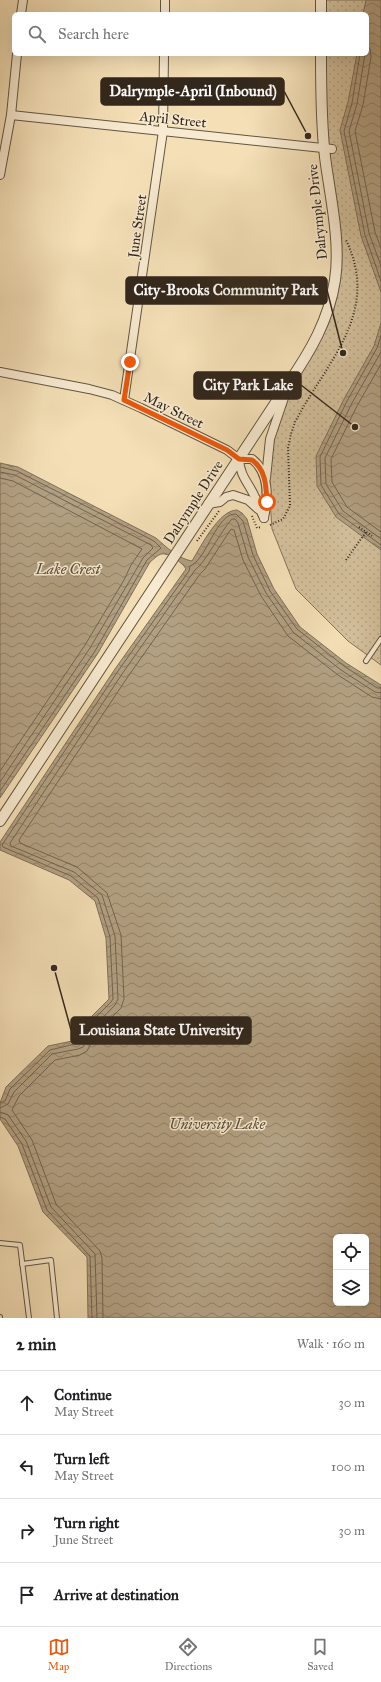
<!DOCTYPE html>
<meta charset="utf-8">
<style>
body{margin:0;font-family:"IM FELL Great Primer",serif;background:#f6f6f6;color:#202124}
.controls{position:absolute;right:12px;bottom:12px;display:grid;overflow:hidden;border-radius:6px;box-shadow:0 4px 16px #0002}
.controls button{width:36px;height:36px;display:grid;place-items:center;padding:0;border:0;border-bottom:1px solid #e0e0e0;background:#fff;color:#202124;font:20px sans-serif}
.stop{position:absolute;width:12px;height:12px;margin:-9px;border:3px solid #ea580c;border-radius:50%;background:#fff}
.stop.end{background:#ea580c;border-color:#fff;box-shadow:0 1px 4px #0008}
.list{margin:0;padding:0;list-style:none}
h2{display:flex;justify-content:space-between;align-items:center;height:52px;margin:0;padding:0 16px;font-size:17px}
h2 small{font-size:13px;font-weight:400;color:#757577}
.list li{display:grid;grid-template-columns:26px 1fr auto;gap:12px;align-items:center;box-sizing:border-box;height:64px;padding:0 16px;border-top:1px solid #e0e0e0}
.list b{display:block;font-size:15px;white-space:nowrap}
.list p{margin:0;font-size:13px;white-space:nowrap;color:#757577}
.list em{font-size:13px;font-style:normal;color:#757577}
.icon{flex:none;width:22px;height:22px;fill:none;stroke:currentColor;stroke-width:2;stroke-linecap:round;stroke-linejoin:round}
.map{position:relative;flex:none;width:381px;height:1318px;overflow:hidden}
.search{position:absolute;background:#fff;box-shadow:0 4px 16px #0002;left:12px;right:12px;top:12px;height:44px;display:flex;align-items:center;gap:10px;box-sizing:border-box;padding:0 14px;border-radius:6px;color:#757577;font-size:15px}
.sheet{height:308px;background:#fff}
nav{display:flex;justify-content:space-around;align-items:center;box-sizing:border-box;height:56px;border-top:1px solid #e0e0e0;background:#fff;font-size:11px;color:#757577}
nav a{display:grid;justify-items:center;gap:2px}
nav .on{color:#ea580c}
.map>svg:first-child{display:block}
.park{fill:url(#park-dots);stroke:#82745c}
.water{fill:url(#water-waves);stroke:#7f7059;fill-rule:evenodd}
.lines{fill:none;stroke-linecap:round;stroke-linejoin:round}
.shore{stroke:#72644f;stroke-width:1}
.service-casing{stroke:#625542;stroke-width:6}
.minor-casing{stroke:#625542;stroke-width:10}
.tertiary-casing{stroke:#625542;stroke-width:12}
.path{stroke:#32271c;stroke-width:2;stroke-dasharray:1 2;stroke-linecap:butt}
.service{stroke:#f8ead0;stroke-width:4}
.minor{stroke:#f8ead0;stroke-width:8}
.tertiary{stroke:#f8ead0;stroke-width:10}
.route{stroke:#ea580c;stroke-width:5}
.labels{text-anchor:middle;stroke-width:3;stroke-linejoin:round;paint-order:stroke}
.street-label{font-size:14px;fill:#32271c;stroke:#f8ead0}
.water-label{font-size:15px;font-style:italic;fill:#584b3b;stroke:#f8ead0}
.leader{fill:none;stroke:#32271c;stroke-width:1.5}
.callout-dot{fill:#32271c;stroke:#f8ead0;stroke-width:1.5}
.callout{fill:#32271c;stroke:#32271c;stroke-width:1.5}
.callout-label{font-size:15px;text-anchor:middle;font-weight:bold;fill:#fff}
</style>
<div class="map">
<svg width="381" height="1318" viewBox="0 0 381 1318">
<defs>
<pattern id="park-dots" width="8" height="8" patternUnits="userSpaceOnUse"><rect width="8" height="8" fill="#d3c09c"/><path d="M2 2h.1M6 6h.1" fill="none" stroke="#b6a586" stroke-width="1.8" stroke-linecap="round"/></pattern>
<pattern id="water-waves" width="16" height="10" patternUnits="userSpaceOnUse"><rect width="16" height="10" fill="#b2a082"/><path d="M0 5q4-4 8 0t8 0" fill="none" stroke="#91826a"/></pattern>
</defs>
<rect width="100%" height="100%" fill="#f4dfb6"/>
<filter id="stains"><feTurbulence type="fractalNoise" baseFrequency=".005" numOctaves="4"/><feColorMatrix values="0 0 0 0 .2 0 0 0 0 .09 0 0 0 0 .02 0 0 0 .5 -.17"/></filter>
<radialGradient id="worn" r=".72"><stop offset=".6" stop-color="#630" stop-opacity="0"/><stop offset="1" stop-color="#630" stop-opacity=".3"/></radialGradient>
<!-- park -->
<path class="park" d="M321 0H381V665L348 641 296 589 272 529 267 456 288 384 324 322 335 281 322 54H367V14H321Z"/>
<!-- water -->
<g class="water">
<path d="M366 0H381V292L361 236 340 130 348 102 357 54H367V14H363Z"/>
<path d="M381 323V550L336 517 317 486 316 456 344 399 374 346Z"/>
<path d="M0 463 18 467 156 538C166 547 179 559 192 561 201 546 219 510 237 510L242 513 247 519 257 554 274 589 300 627 346 663 381 685V1318H88L87 1257 43 1212 18 1146 0 1119V1103L6 1087 48 1046 77 1040 82 1026 109 999 106 938 95 901 69 880 0 850V842L115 669 186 569C183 563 168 552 161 554 157 555 153 560 150 562L98 653 0 798ZM336 1237H366V1303H336Z"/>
</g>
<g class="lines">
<!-- shore -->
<g class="shore">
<path d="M367 44 370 49 371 57 363 105 355 131 375 232 381 248"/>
<path d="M360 54 352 103 344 131 365 235 381 281"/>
<path d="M365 54 357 104 349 131 369 233 381 266"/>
<path d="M381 336 377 348 347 401 320 457 321 485 339 514 381 545"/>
<path d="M381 352 352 403 325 458 326 484 343 511 381 539"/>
<path d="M381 364 357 406 331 459 332 482 347 507 381 532"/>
<path d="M0 467 17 471 154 541 161 548 147 560 95 651 0 791"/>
<path d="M0 472 15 475 151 545 153 548 143 558 90 648 0 782"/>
<path d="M0 478 13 481 142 549 131 565 124 580 85 645 0 771"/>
<path d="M0 1103 5 1101 10 1089 50 1050 79 1043 86 1027 111 1002 113 999 110 937 98 898 71 876 3 847 2 845 118 671 189 571 190 566C207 560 216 513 236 514L243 521 253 555 270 591 297 629 344 666 377 688H381"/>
<path d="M0 1108 8 1104 14 1092 52 1054 78 1049 83 1047 91 1030 115 1005 118 999 115 936 102 895 74 872 11 846 10 843 122 674 195 570C206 562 220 532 232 519H235L238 523 248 557 266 593 293 632 341 670 375 692 381 693"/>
<path d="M0 1112 8 1115 26 1141 51 1207 95 1254 97 1318"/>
<path d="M0 1117 5 1119 22 1144 47 1210 90 1256 92 1318"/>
<path d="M103 1318 102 1258 100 1251 56 1204 32 1140 12 1110 19 1096 55 1060 80 1055 87 1051 97 1032 121 1008 124 999 121 935 107 893 77 867 20 843 19 840 127 678 200 574 205 569 231 529 234 530 243 560 261 596 288 636 338 675 372 697 381 699"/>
</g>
<defs>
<g id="service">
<path d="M366 661 381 639"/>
<path d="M0 1243 20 1245 29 1318"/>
<path d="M22 1264 51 1260 57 1318"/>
<path d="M0 1317V1318"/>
</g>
<g id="minor">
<path d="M21 14 23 0"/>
<path d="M165 14V0"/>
<path d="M11 115 332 149"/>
<path d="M0 175 11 115 17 54"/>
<path d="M0 372 89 389 112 395 141 408 227 450 239 459H252C270 473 268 498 264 518"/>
<path d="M124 400 163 131 164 54"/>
<path d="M239 459C240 476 248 482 255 497 259 504 260 511 264 518"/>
<path d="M266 478 270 439 287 389"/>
<path d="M208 504 220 502 226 497 233 495 248 500 258 509"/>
</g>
<g id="tertiary">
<path d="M321 14V0"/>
<path d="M0 821 288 384C310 352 329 320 335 280 341 242 330 196 325 157 321 123 321 88 321 54"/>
</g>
</defs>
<!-- service casing -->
<use href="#service" class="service-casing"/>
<!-- minor casing -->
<use href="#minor" class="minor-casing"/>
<!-- tertiary casing -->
<use href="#tertiary" class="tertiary-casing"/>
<!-- path -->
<g class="path">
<path d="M252 516 257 528 261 527"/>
<path d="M270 525 283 519 290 506 288 448 291 434 295 422C327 361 381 313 346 240"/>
<path d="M359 527 372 536"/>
<path d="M197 541 219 511"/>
<path d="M346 560 366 532"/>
</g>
<!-- service -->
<use href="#service" class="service"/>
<!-- minor -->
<use href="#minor" class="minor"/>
<!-- tertiary -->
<use href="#tertiary" class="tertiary"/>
</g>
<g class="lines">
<!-- route -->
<path class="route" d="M130 362 124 400 227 450 239 459 252 460C266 470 266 486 267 502"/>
</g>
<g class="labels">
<!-- street labels -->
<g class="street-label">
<text transform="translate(173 119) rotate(6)" y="5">April Street</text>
<text transform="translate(317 212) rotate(-96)" y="5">Dalrymple Drive</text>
<text transform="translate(137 226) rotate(-82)" y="5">June Street</text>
<text transform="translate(174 410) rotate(26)" y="5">May Street</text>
<text transform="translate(193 502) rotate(-57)" y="5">Dalrymple Drive</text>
</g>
<!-- water labels -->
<g class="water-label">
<text x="68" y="574">Lake Crest</text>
<text x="217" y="1129">University Lake</text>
</g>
</g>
<!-- callouts -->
<path class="leader" d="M308 136L284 91M343 353L327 290M355 427L301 385M54 968L71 1030"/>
<g class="callout-dot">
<circle cx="308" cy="136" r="4"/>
<circle cx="343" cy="353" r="4"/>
<circle cx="355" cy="427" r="4"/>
<circle cx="54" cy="968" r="4"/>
</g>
<g class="callout">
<rect x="101" y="78" width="183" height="27" rx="4"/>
<rect x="126" y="277" width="201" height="27" rx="4"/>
<rect x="194" y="372" width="107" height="27" rx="4"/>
<rect x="71" y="1017" width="180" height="27" rx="4"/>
</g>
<g class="callout-label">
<text x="193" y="96">Dalrymple-April (Inbound)</text>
<text x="226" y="295">City-Brooks Community Park</text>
<text x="248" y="390">City Park Lake</text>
<text x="161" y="1035">Louisiana State University</text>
</g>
<rect width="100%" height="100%" filter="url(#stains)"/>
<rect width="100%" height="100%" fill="url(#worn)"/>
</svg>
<div class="controls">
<button><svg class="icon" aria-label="locate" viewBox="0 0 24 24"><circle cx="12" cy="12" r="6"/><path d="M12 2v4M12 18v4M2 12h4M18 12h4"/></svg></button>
<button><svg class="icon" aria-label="layers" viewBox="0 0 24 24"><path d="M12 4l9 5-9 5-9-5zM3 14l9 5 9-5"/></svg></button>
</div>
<div class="stop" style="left:267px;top:502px"></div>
<div class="stop end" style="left:130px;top:362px"></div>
<div class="search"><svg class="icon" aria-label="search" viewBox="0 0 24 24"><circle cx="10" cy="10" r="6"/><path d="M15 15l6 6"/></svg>Search here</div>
</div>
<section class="sheet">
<h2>2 min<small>Walk · 160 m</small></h2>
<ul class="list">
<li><svg class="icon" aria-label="ahead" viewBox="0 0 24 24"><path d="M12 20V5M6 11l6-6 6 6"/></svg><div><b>Continue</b><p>May Street</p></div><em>30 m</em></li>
<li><svg class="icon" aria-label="left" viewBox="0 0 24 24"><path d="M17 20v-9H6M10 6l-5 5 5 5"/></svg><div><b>Turn left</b><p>May Street</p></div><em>100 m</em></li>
<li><svg class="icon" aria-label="right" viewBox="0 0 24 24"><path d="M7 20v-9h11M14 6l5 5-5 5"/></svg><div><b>Turn right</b><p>June Street</p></div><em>30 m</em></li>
<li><svg class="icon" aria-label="arrive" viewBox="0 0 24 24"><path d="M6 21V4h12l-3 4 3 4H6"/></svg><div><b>Arrive at destination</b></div></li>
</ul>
</section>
<nav>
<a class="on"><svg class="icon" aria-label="map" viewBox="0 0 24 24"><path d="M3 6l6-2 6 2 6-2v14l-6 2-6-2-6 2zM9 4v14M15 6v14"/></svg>Map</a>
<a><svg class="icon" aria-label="directions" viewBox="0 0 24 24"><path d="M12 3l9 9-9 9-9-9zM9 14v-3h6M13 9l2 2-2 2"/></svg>Directions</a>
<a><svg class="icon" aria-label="saved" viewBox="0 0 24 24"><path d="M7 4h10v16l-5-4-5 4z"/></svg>Saved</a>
</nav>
